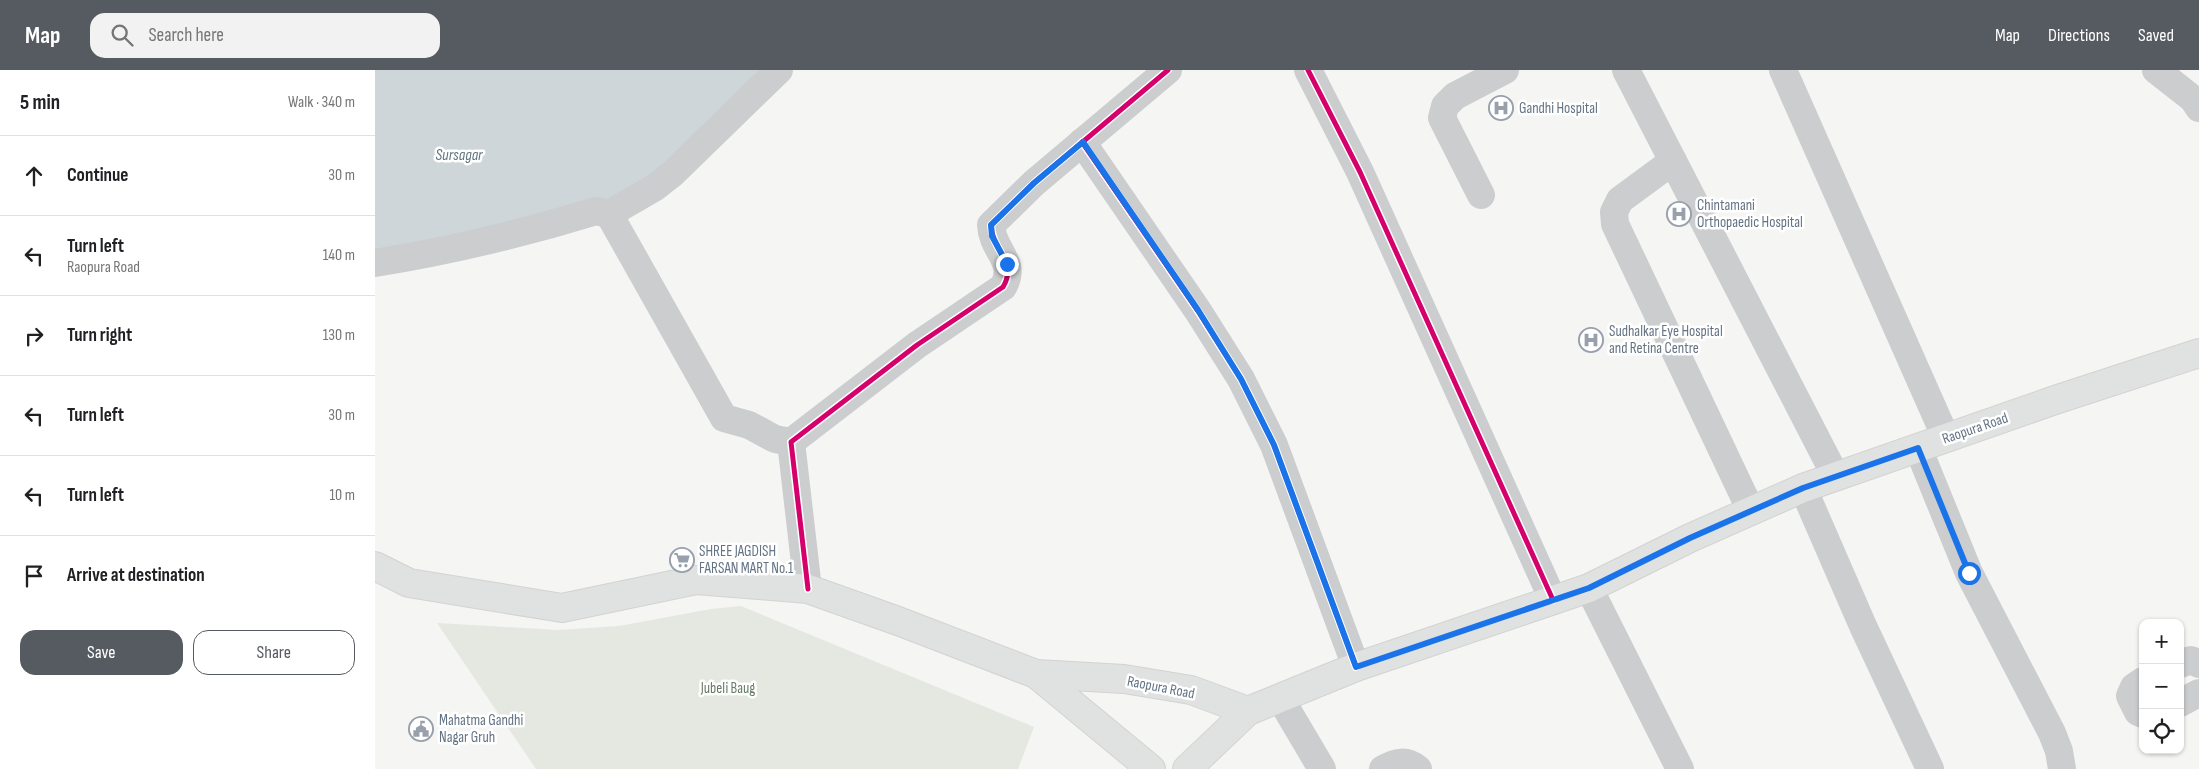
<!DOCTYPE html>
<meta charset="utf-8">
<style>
body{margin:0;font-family:"Sofia Sans Condensed",sans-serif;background:#f2f2f2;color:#202124}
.controls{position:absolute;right:15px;bottom:15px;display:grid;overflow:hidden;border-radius:10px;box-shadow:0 1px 4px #0004}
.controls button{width:45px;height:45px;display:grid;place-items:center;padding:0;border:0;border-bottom:1px solid #e0e0e0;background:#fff;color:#202124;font:25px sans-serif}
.stop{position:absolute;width:15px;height:15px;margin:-11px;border:4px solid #1a73e8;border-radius:50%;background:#fff}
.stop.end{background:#1a73e8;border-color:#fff;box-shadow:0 1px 5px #0008}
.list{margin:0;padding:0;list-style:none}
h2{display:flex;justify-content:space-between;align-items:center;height:65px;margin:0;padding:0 20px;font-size:21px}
h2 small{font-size:16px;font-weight:400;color:#757577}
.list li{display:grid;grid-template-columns:32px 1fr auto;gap:15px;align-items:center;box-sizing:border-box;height:80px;padding:0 20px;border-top:1px solid #e0e0e0}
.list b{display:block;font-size:19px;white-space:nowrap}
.list p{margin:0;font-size:16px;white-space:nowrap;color:#757577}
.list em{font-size:16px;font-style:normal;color:#757577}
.actions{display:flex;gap:10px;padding:15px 20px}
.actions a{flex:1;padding:11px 0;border:1px solid #565a61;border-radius:15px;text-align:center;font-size:18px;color:#565a61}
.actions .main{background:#565a61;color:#fff}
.icon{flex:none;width:28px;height:28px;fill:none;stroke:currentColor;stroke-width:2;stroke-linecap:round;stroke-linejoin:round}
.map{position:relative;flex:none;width:1824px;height:699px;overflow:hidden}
header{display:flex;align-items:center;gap:30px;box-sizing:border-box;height:70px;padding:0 25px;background:#565a61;color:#fff}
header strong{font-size:24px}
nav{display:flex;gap:28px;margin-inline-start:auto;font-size:18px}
.search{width:350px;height:45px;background:#f2f2f2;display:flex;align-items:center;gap:12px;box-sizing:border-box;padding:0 18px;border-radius:15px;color:#757577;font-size:19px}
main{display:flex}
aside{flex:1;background:#fff}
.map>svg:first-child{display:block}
.green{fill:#e4e8e1}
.water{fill:#ced6d9}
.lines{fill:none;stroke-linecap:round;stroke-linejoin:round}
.major-casing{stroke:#d2d3d2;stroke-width:30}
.minor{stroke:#cccdce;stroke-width:28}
.major{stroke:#e0e1e1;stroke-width:28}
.cycleway-casing{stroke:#fff;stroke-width:8}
.cycleway{stroke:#d6006c;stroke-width:5}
.route{stroke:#1a73e8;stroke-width:6}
.labels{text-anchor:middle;stroke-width:5;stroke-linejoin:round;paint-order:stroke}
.poi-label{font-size:15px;fill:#647384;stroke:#fff;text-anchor:start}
.street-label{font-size:15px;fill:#647384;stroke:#fff}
.park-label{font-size:15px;fill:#667b63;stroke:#fff}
.water-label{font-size:16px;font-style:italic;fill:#607580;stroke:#fff}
</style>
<header>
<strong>Map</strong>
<div class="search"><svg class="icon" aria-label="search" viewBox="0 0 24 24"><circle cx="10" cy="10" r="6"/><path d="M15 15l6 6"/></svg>Search here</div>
<nav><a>Map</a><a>Directions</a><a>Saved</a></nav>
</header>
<main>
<aside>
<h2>5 min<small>Walk · 340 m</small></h2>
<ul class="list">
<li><svg class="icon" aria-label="ahead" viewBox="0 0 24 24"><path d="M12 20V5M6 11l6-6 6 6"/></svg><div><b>Continue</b></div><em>30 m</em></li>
<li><svg class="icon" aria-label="left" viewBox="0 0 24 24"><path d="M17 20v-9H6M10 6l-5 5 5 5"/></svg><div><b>Turn left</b><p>Raopura Road</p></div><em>140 m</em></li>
<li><svg class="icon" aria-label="right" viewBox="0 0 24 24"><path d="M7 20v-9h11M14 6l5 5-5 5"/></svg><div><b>Turn right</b></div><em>130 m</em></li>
<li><svg class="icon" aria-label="left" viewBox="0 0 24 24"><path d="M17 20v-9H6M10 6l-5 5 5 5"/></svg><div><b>Turn left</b></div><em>30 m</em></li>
<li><svg class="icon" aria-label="left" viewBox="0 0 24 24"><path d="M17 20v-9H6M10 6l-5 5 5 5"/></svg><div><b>Turn left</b></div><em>10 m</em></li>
<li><svg class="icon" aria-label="arrive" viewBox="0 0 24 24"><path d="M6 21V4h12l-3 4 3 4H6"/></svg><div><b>Arrive at destination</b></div></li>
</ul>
<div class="actions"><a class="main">Save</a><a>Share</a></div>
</aside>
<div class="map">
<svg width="1824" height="699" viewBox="0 0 1824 699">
<rect width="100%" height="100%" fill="#f5f5f3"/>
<!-- green -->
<path class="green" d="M366 536 659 657 643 699H161L62 553 183 560 244 556 336 539Z"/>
<!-- water -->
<path class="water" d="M0 0H396L294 101 232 139 0 188Z"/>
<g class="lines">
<defs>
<g id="major">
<path d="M0 496 34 513 187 538 321 510 433 519 523 551 661 604 776 699"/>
<path d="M661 604 749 609 816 620 873 641"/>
<path d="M812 699 873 641 905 628 981 597 1214 518 1315 468 1428 418 1680 330 1824 283"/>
</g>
</defs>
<!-- major casing -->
<use href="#major" class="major-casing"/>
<!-- minor -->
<g class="minor">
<path d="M933 0 985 102 1178 530"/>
<path d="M1251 0 1461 407"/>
<path d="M1408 0 1571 368"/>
<path d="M1781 0 1818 29 1824 38"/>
<path d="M707 72 823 241 866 309 899 375 981 597"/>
<path d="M1298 91 1245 130 1239 142 1240 154 1376 441"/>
<path d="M1106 125 1067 48 1070 36 1080 26 1130 0"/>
<path d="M234 144 349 348 374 355 400 369 416 372"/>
<path d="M0 193C75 181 149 163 221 141L234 144 279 118 297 104 404 0"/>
<path d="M1543 378 1594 503 1677 663 1684 681 1687 699"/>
<path d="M1428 418 1488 556 1555 699"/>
<path d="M1214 518 1305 699"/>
<path d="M433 519 416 372 542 275 628 217C643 192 617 181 616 155L659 113 793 0"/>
<path d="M1805 594 1816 590 1824 594"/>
<path d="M1768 611 1759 617 1755 626 1763 642 1768 644"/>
<path d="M905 628 947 699"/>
<path d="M1805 633 1824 623"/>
<path d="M1008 699C1021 692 1031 689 1043 699"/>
</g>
<!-- major -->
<use href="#major" class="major"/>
<defs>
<g id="cycleway">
<path d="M933 0 985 102 1178 530"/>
<path d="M707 72 823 241 866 309 899 375 981 597"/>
<path d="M433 519 416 372 542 275 628 217C643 192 617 181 616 155L659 113 793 0"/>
</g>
</defs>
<!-- cycleway casing -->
<use href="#cycleway" class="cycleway-casing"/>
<!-- cycleway -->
<use href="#cycleway" class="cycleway"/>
</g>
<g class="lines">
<!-- route -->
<path class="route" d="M632 194 617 166 616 155 659 113 708 72 823 240 866 309 899 375 981 597 1214 518 1315 468 1428 418 1543 378 1594 503"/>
</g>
<!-- icons -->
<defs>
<symbol id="hospital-ring" viewBox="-11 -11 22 22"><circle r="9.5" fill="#fff" stroke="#97a0ab" stroke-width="1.5"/><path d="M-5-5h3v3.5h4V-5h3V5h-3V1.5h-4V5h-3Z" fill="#97a0ab"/></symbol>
<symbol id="supermarket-ring" viewBox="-11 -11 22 22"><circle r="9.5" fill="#fff" stroke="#97a0ab" stroke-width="1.5"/><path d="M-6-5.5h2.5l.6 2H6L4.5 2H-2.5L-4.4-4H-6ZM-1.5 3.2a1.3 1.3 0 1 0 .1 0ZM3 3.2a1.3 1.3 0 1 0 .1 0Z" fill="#97a0ab"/></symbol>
<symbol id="civic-ring" viewBox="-11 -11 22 22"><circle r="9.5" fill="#fff" stroke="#97a0ab" stroke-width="1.5"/><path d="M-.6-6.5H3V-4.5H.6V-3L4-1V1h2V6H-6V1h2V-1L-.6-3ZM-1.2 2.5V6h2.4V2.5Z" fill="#97a0ab"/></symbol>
</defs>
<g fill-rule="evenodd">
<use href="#hospital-ring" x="1112" y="24" width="28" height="28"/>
<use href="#hospital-ring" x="1290" y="130" width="28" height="28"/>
<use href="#hospital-ring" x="1202" y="256" width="28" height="28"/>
<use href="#supermarket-ring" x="293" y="476" width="28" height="28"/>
<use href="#civic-ring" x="32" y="645" width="28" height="28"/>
</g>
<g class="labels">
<!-- poi labels -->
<g class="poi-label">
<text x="1144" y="43">Gandhi Hospital</text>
<text x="1322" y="140">Chintamani<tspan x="1322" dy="17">Orthopaedic Hospital</tspan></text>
<text x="1234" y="266">Sudhalkar Eye Hospital<tspan x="1234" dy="17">and Retina Centre</tspan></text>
<text x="324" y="486">SHREE JAGDISH<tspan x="324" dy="17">FARSAN MART No.1</tspan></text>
<text x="64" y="655">Mahatma Gandhi<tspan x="64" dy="17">Nagar Gruh</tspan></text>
</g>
<!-- street labels -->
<g class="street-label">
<text transform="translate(1600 358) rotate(-19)" y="5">Raopura Road</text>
<text transform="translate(786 617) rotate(11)" y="5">Raopura Road</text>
</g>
<!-- park labels -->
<g class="park-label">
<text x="353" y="623">Jubeli Baug</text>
</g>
<!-- water labels -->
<g class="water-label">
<text x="84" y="90">Sursagar</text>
</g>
</g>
</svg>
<div class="controls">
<button>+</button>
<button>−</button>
<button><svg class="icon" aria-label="locate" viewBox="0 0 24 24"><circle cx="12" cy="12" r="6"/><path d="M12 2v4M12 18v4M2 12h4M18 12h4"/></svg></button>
</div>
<div class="stop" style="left:1594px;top:503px"></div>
<div class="stop end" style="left:632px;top:194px"></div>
</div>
</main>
